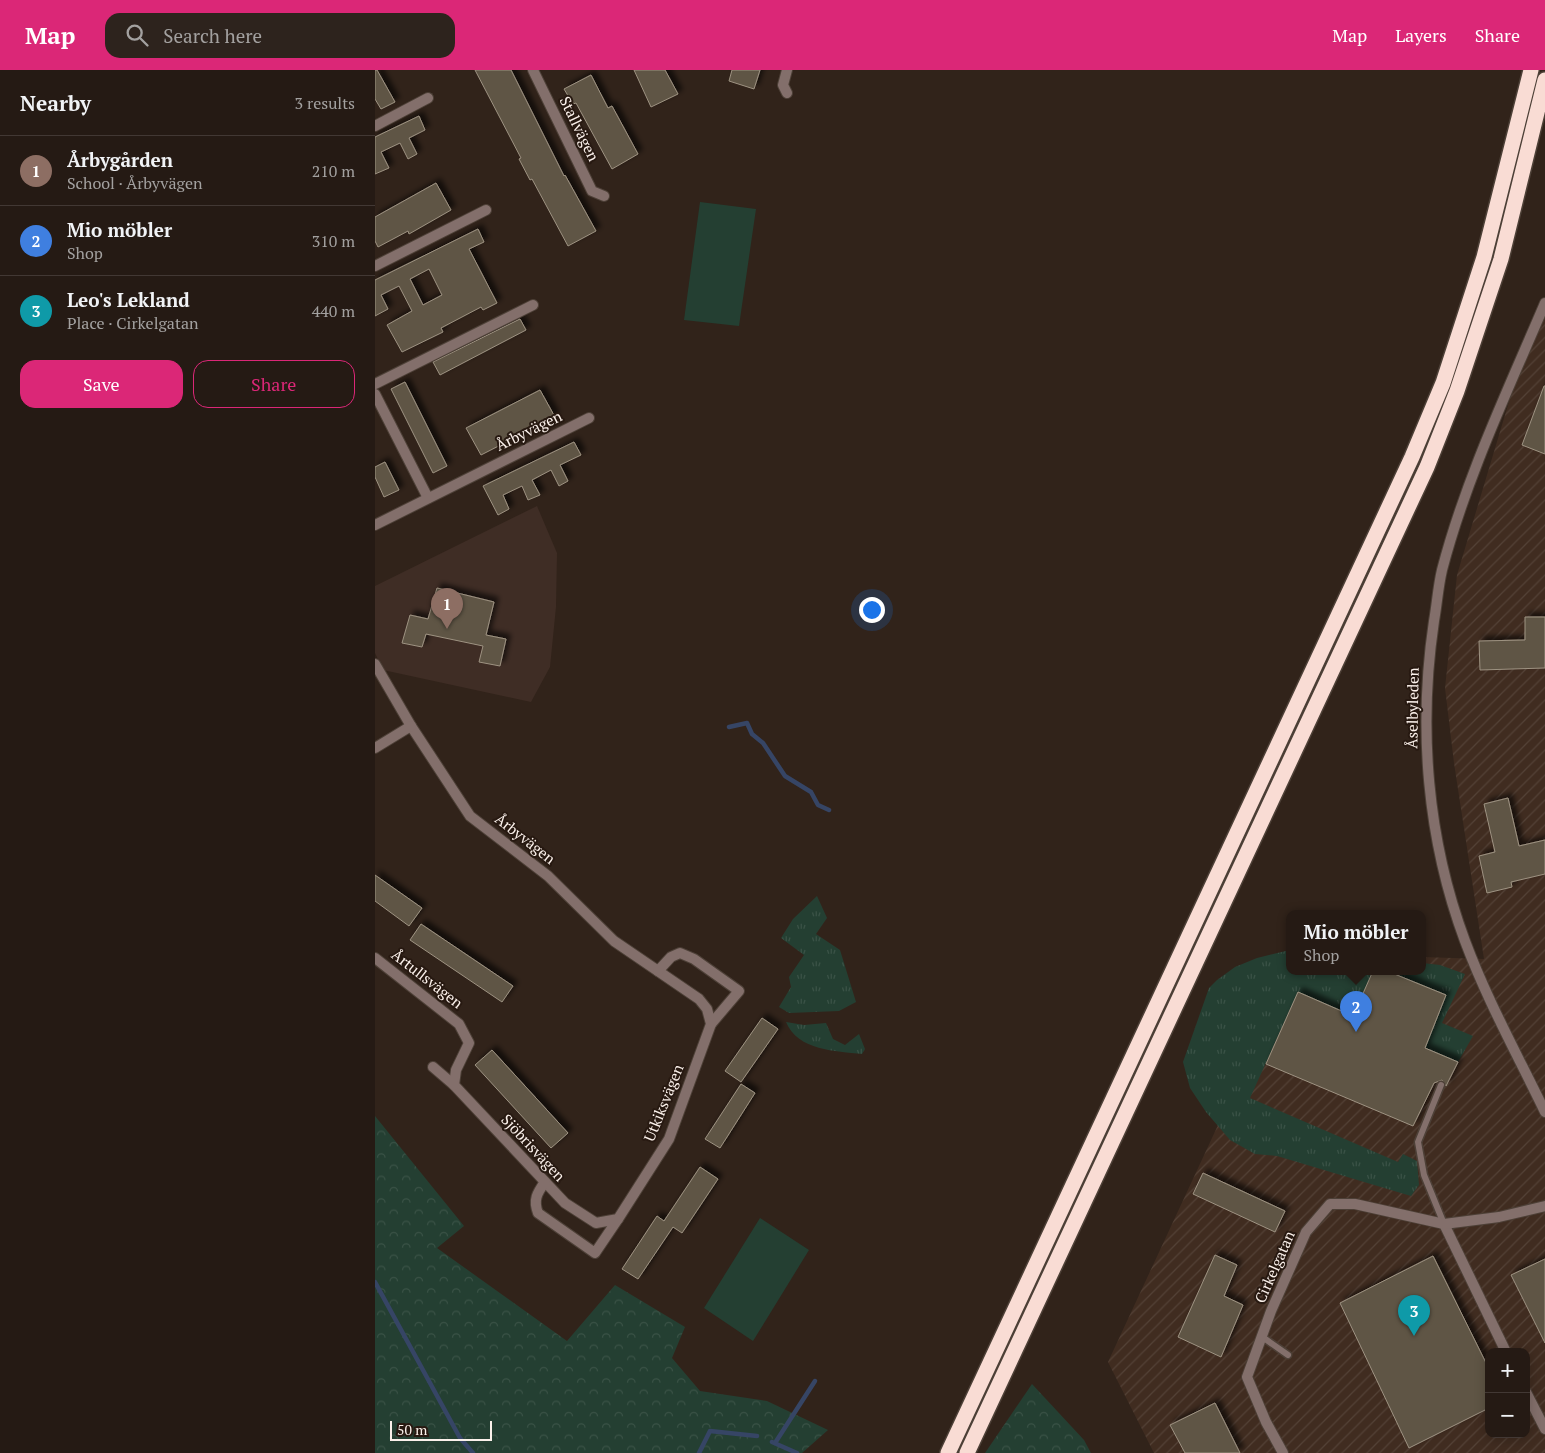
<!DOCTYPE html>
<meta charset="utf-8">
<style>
body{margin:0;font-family:"PT Serif",serif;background:#2d231d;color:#f1f3f6}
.controls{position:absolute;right:15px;bottom:15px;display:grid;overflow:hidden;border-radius:10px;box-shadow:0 2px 12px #0003}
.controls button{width:45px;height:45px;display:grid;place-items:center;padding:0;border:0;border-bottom:1px solid #423834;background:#251a14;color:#f1f3f6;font:25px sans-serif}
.scale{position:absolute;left:15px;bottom:12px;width:102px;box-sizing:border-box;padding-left:5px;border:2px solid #fbf1eb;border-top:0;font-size:14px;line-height:18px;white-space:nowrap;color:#fbf1eb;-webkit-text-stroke:4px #271911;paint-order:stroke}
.you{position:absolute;left:496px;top:539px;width:18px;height:18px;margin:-12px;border:4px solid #fff;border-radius:50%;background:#1a73e8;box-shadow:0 0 0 8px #1a73e833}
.badge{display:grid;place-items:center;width:32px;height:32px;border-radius:50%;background:#db2777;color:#fff;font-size:16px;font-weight:700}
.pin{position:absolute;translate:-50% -41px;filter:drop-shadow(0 1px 2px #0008)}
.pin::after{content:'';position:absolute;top:26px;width:18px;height:15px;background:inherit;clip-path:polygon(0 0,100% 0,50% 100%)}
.popup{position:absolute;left:911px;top:840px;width:140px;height:65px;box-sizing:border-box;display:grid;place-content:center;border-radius:10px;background:#251a14;filter:drop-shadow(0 1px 4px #0005);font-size:16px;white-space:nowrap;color:#a3a1a0}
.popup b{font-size:19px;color:#f1f3f6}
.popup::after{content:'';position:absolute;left:50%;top:100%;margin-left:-10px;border:10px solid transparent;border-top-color:#251a14}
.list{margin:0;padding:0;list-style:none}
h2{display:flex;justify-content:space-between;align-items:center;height:65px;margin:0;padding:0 20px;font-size:21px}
h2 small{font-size:16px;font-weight:400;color:#a3a1a0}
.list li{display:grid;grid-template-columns:32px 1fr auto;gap:15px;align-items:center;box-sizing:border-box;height:70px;padding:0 20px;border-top:1px solid #423834}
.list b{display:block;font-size:19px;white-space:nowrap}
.list p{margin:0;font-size:16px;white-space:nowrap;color:#a3a1a0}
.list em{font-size:16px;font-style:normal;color:#a3a1a0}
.actions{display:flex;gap:10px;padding:15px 20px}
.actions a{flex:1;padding:11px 0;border:1px solid #db2777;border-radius:15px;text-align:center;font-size:18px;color:#db2777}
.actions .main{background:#db2777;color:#fff}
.icon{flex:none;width:28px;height:28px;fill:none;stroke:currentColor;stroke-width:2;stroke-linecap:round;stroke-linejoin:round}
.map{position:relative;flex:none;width:1170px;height:1383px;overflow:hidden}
header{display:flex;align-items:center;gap:30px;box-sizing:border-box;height:70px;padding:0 25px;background:#db2777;color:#fff}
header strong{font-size:24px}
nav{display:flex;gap:28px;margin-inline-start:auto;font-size:18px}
.search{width:350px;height:45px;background:#2d231d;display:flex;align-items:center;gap:12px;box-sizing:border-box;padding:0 18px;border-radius:15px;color:#a3a1a0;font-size:19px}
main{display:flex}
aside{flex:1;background:#251a14}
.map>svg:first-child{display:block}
.industrial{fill:url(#industrial-furrows);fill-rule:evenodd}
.education{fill:#3f2d25}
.grass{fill:url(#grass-tufts)}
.forest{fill:url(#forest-crowns)}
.green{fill:#243f32}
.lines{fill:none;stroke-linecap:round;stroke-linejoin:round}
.stream{stroke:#364565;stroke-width:4.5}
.building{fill:#5e5445;stroke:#9e9382;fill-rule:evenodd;filter:url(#shadow)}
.lane-casing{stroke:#4d4037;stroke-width:9}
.street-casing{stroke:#4d4037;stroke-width:12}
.highway-casing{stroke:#4d4037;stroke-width:18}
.lane{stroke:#836f6b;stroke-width:6}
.street{stroke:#836f6b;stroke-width:10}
.highway{stroke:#f9dcd4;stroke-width:15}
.labels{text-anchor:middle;stroke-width:4;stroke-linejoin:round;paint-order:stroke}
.street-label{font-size:15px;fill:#fbf1eb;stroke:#271911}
</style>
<header>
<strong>Map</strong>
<div class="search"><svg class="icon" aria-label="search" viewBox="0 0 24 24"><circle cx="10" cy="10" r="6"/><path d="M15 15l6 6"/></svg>Search here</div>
<nav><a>Map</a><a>Layers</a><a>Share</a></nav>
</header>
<main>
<aside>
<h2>Nearby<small>3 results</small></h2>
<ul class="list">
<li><span class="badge" style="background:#8d6e63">1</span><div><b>Årbygården</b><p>School · Årbyvägen</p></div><em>210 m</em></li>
<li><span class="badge" style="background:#3f7fe0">2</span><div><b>Mio möbler</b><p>Shop</p></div><em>310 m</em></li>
<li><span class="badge" style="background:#0f9aa8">3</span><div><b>Leo's Lekland</b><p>Place · Cirkelgatan</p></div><em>440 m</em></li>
</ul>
<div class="actions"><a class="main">Save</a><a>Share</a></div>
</aside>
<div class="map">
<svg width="1170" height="1383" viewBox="0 0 1170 1383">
<defs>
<pattern id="industrial-furrows" width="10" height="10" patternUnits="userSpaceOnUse" patternTransform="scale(1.25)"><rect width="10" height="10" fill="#402c20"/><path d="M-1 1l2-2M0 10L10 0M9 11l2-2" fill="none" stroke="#534136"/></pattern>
<pattern id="grass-tufts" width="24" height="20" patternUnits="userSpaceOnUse" patternTransform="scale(1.25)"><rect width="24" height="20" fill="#243f32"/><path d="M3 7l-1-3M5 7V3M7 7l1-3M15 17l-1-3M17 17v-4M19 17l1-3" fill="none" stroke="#3a5246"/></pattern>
<pattern id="forest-crowns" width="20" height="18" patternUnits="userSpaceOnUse" patternTransform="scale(1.25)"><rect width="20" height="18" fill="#243f32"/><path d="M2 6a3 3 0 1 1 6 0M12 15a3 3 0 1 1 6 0" fill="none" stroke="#3a5246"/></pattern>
<filter id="shadow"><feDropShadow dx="4.5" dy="-4.5" stdDeviation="2.5" flood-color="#0009"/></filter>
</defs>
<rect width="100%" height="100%" fill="#31231a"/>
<!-- industrial -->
<path class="industrial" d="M1170 240V1383H779L733 1292 915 900 1047 901V887L1109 889 1079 693 1070 618 1082 505 1136 325ZM1114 1282H1151V1364H1114Z"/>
<!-- education -->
<path class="education" d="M162 436 182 483 181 537 175 597 156 632 8 600 0 583V516Z"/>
<!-- grass -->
<g class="grass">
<path d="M442 826 452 848 441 864 465 880 481 932 464 941 414 943 404 937 416 917 414 907 429 885 406 868 418 849Z"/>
<path d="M915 880V901H998L978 946 923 922 875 1028 1023 1092 1028 1084 1042 1091 1044 1115 1036 1126 902 1086 880 1084 855 1070 831 1042 815 1018 808 992 834 918 842 910 860 897 882 888Z"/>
<path d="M1047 893 1065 895 1090 904 1067 953 1098 966 1083 992 1050 978 1071 925 1012 901H1047Z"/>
<path d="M411 952 429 955 451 953 458 969 470 975 484 964 490 979 487 984C461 981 423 981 411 952Z"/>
</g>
<!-- forest -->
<g class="forest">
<path d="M0 1046 89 1156 62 1178 192 1271 240 1215 310 1257 297 1288 325 1321 392 1331 453 1360 427 1383H0Z"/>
<path d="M657 1314 709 1370 716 1383H610Z"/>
</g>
<!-- green -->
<g class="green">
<path d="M325 132 381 139 364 256 309 250Z"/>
<path d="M385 1148 434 1180 378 1271 329 1238Z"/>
</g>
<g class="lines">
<!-- stream -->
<g class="stream">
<path d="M354 657 372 653 377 664 388 673 410 706 436 722 443 735 454 740"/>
<path d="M0 1212 85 1368 98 1383"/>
<path d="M397 1372 422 1383"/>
<path d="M400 1373 440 1311"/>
<path d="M324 1383 335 1361 382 1366"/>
</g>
</g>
<!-- building -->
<g class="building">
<path d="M0 0H2L20 32 6 39 0 29Z"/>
<path d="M100 0H136L189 106 190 105 221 161 193 176 157 109 155 110 144 89 146 88Z"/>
<path d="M259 0H290L303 24 276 37Z"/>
<path d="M357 0H385L379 19 354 11Z"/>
<path d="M216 5 233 38 237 36 263 84 237 99 201 33 198 34 189 19Z"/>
<path d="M44 46 50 60 34 68 42 84 33 89 25 73 6 82 14 98 0 104V67Z"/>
<path d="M61 113 76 140 34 164 33 161 3 177 0 171V147Z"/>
<path d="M103 159 109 172 94 179 122 233 108 240 106 237 66 258 68 262 27 282 12 255 37 241 24 216 6 225 13 239 0 246V210ZM54 199 67 225 48 235 35 209Z"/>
<path d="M145 249 151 260 65 305 58 292Z"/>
<path d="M30 312 72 396 58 403 16 319Z"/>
<path d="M1169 316H1170V384L1147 375Z"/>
<path d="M165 320 180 347 106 385 91 358Z"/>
<path d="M199 372 206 385 185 395 193 411 184 416 176 400 157 410 165 425 153 430 147 416 128 425 134 439 123 445 108 416Z"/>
<path d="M10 392 24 420 9 427 0 407V397Z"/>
<path d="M62 518 119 532 111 565 131 569 125 596 104 592 108 576 51 564 47 577 27 573 35 545 53 549Z"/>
<path d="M1150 547H1170V598L1105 600 1104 571 1150 570Z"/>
<path d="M1133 728 1144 776 1170 770V804L1136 812 1137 817 1112 823 1104 786 1120 782 1109 734Z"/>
<path d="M0 805 47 838 34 856 0 831Z"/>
<path d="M46 854 138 916 127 932 35 870Z"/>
<path d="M998 901H1012L1071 925 1050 978 1083 992 1071 1016 1067 1010 1059 1013 1038 1056 891 994 923 922 978 946Z"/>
<path d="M387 948 403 959 366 1012 350 1001Z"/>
<path d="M117 980 193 1063 176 1078 100 995Z"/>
<path d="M366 1014 380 1023 345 1078 330 1069Z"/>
<path d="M325 1097 343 1109 307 1163 298 1157 263 1209 247 1199 282 1146 289 1151Z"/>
<path d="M828 1103 910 1141 900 1162 818 1124Z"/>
<path d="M840 1185 862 1195 849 1226 868 1235 846 1287 803 1267Z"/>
<path d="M1058 1186 1114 1299V1338L1034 1378 965 1233Z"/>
<path d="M1170 1189V1273L1136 1205Z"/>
<path d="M840 1333 865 1383H810L795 1355Z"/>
</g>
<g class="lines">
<defs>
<g id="lane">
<path d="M1066 1015 1043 1072 1049 1105 1069 1154"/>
<path d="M886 1266 913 1285"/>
</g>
<g id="street">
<path d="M158 0 217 121 229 126"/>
<path d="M412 23 408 15 412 0"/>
<path d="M0 56 53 28"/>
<path d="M0 196 111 140"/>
<path d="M1170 233C1133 320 1091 408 1067 500 1063 517 1062 534 1059 551 1043 658 1052 769 1090 871 1112 930 1143 986 1170 1042"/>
<path d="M0 314 158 235"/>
<path d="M0 324 53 428"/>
<path d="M0 455 214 348"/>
<path d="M0 594 36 656 95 746 173 806 239 871 324 929 332 939 336 954 294 1069 243 1149 221 1153 190 1133 79 1015 81 1000 94 973 84 954 0 888"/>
<path d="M0 678 36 656"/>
<path d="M283 901 296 887 305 883 319 889 364 921 336 954"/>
<path d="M58 997 79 1015"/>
<path d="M170 1112C162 1123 158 1130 163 1143L220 1183 243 1149"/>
<path d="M1069 1154 1131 1282"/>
<path d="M1151 1322 1170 1359"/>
<path d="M908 1383 891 1352 872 1307 896 1241 931 1162 955 1134H980L1069 1154 1124 1147 1170 1136"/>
</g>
<g id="highway">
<path d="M573 1383 1037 387 1068 313 1109 187 1156 0"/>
<path d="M592 1383 1052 397 1082 321 1126 189 1170 10"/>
</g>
</defs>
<!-- lane casing -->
<use href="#lane" class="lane-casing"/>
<!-- street casing -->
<use href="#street" class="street-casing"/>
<!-- highway casing -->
<use href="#highway" class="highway-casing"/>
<!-- lane -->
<use href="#lane" class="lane"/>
<!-- street -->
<use href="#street" class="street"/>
<!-- highway -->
<use href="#highway" class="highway"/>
</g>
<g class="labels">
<!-- street labels -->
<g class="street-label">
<text transform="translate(204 59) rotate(64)" y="5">Stallvägen</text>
<text transform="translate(154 361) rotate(-26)" y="5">Årbyvägen</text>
<text transform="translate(1038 638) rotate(-89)" y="5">Åselbyleden</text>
<text transform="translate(150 769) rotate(38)" y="5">Årbyvägen</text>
<text transform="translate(52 909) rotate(38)" y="5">Årtullsvägen</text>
<text transform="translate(289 1033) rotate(-68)" y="5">Utkiksvägen</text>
<text transform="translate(158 1078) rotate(47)" y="5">Sjöbrisvägen</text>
<text transform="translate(900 1197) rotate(-66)" y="5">Cirkelgatan</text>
</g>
</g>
</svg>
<div class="controls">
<button>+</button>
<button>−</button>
</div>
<div class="scale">50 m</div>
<div class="you"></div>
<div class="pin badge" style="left:72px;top:559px;background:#8d6e63">1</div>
<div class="pin badge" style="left:981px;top:962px;background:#3f7fe0">2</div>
<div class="popup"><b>Mio möbler</b>Shop</div>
<div class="pin badge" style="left:1039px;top:1266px;background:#0f9aa8">3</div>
</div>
</main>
